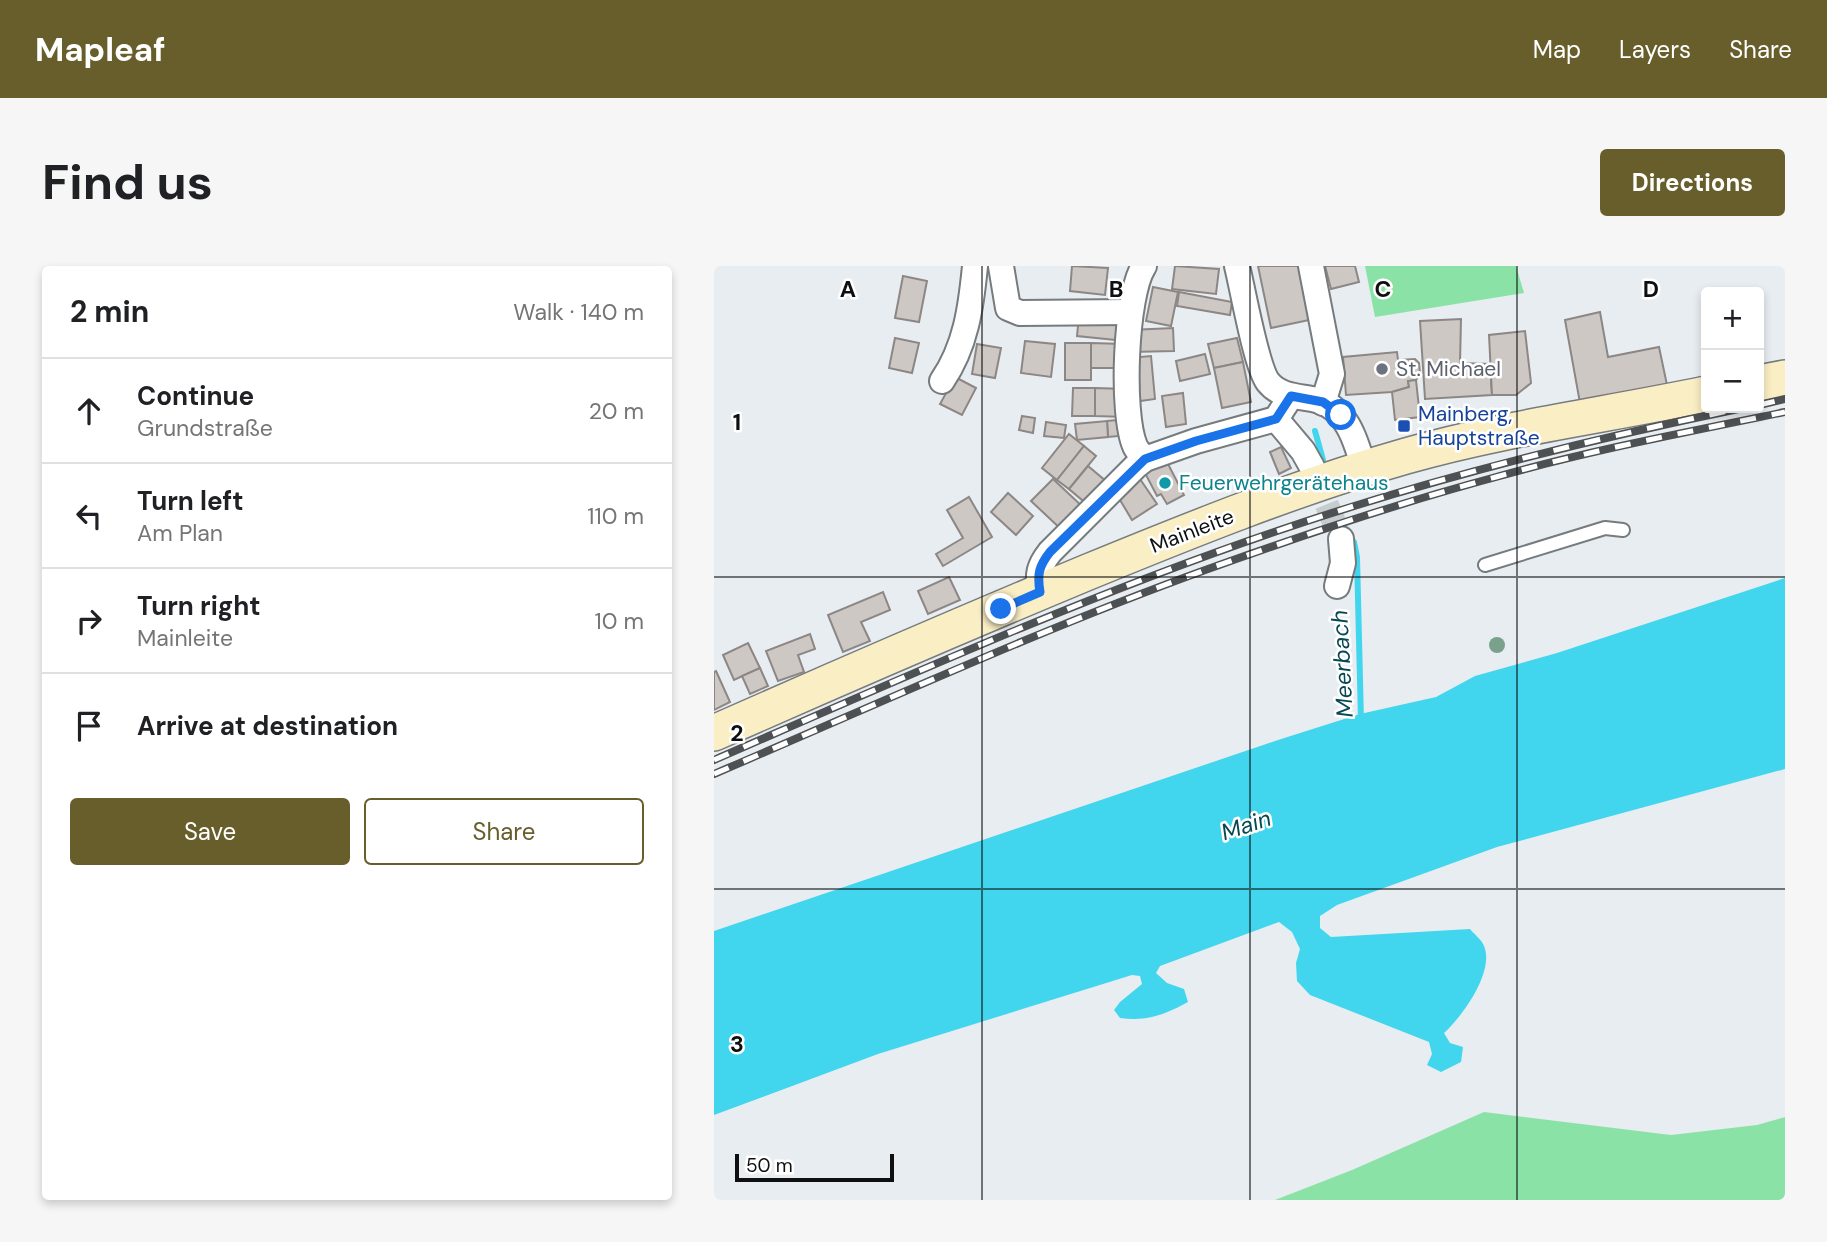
<!DOCTYPE html>
<meta charset="utf-8">
<style>
body{margin:0;font-family:"DM Sans",sans-serif;background:#f6f6f6;color:#202124}
.controls{position:absolute;right:21px;top:21px;display:grid;overflow:hidden;border-radius:7px;box-shadow:0 4px 10px #0003}
.controls button{width:63px;height:63px;display:grid;place-items:center;padding:0;border:0;border-bottom:2px solid #e0e0e0;background:#fff;color:#202124;font:35px sans-serif}
.scale{position:absolute;left:21px;bottom:18px;width:159px;box-sizing:border-box;padding-left:7px;border:4px solid #0d0f10;border-top:0;font-size:19px;line-height:24px;white-space:nowrap;color:#0d0f10;-webkit-text-stroke:5px #fff;paint-order:stroke}
.stop{position:absolute;width:21px;height:21px;margin:-16px;border:5px solid #1a73e8;border-radius:50%;background:#fff}
.stop.end{background:#1a73e8;border-color:#fff;box-shadow:0 2px 7px #0008}
.list{margin:0;padding:0;list-style:none}
h2{display:flex;justify-content:space-between;align-items:center;height:91px;margin:0;padding:0 28px;font-size:30px}
h2 small{font-size:23px;font-weight:400;color:#757577}
.list li{display:grid;grid-template-columns:46px 1fr auto;gap:21px;align-items:center;box-sizing:border-box;height:105px;padding:0 28px;border-top:2px solid #e0e0e0}
.list b{display:block;font-size:26px;white-space:nowrap}
.list p{margin:0;font-size:23px;white-space:nowrap;color:#757577}
.list em{font-size:23px;font-style:normal;color:#757577}
.actions{display:flex;gap:14px;padding:21px 28px}
.actions a{flex:1;padding:16px 0;border:2px solid #685e2b;border-radius:7px;text-align:center;font-size:24px;color:#685e2b}
.actions .main{background:#685e2b;color:#fff}
.icon{flex:none;width:38px;height:38px;fill:none;stroke:currentColor;stroke-width:2;stroke-linecap:round;stroke-linejoin:round}
.map{position:relative;flex:none;width:1071px;height:934px;overflow:hidden;border-radius:7px}
header{display:flex;align-items:center;gap:42px;box-sizing:border-box;height:98px;padding:0 35px;background:#685e2b;color:#fff}
header strong{font-size:33px}
nav{display:flex;gap:38px;margin-inline-start:auto;font-size:24px}
.intro{display:flex;align-items:center;justify-content:space-between;box-sizing:border-box;height:168px;padding:0 42px}
h1{margin:0;font-size:49px}
.button{padding:18px 32px;border-radius:7px;background:#685e2b;color:#fff;font-size:24px;font-weight:700}
main{display:flex;gap:42px;padding:0 42px}
aside{flex:1;background:#fff;border-radius:7px;box-shadow:0 4px 10px #0003}
.map>svg:first-child{display:block}
.green{fill:#8be2a7}
.water{fill:#41d6ee}
.lines{fill:none;stroke-linecap:round;stroke-linejoin:round}
.stream{stroke:#41d6ee;stroke-width:6}
.building{fill:#cdc8c4;stroke:#8c8784;stroke-width:2}
.street-tunnel{stroke:#c7cccf;stroke-width:24;stroke-dasharray:24 12;stroke-linecap:butt}
.lane-casing{stroke:#767b7e;stroke-width:16}
.street-casing{stroke:#767b7e;stroke-width:28}
.secondary-casing{stroke:#767b7e;stroke-width:38}
.lane{stroke:#fff;stroke-width:12}
.street{stroke:#fff;stroke-width:24}
.secondary{stroke:#faeec4;stroke-width:35}
.rail-casing{stroke:#4e5153;stroke-width:8}
.rail{stroke:#fff;stroke-width:5;stroke-dasharray:16;stroke-linecap:butt}
.tree{fill:#7aa18c}
.route{stroke:#1a73e8;stroke-width:9}
.grid{fill:none;stroke:#0d0f10;stroke-width:2;stroke-opacity:0.55}
.worship-dot{fill:#6b7280;stroke:#fff;stroke-width:2.5}
.transit-dot{fill:#1a4fb4;stroke:#fff;stroke-width:2.5}
.culture-dot{fill:#0f9aa8;stroke:#fff;stroke-width:2.5}
.labels{text-anchor:middle;stroke-width:5;stroke-linejoin:round;paint-order:stroke}
.worship-label{font-size:21px;fill:#5b616d;stroke:#fff;text-anchor:start}
.transit-label{font-size:21px;fill:#164399;stroke:#fff;text-anchor:start}
.culture-label{font-size:21px;fill:#0d838f;stroke:#fff;text-anchor:start}
.street-label{font-size:21px;fill:#0d0f10;stroke:#fff}
.water-label{font-size:23px;font-style:italic;fill:#074953;stroke:#fff}
.grid-label{font-size:23px;text-anchor:middle;font-weight:bold;fill:#0d0f10;stroke:#fff;stroke-width:5;stroke-linejoin:round;paint-order:stroke}
</style>
<header>
<strong>Mapleaf</strong>
<nav><a>Map</a><a>Layers</a><a>Share</a></nav>
</header>
<div class="intro"><h1>Find us</h1><a class="button">Directions</a></div>
<main>
<aside>
<h2>2 min<small>Walk · 140 m</small></h2>
<ul class="list">
<li><svg class="icon" aria-label="ahead" viewBox="0 0 24 24"><path d="M12 20V5M6 11l6-6 6 6"/></svg><div><b>Continue</b><p>Grundstraße</p></div><em>20 m</em></li>
<li><svg class="icon" aria-label="left" viewBox="0 0 24 24"><path d="M17 20v-9H6M10 6l-5 5 5 5"/></svg><div><b>Turn left</b><p>Am Plan</p></div><em>110 m</em></li>
<li><svg class="icon" aria-label="right" viewBox="0 0 24 24"><path d="M7 20v-9h11M14 6l5 5-5 5"/></svg><div><b>Turn right</b><p>Mainleite</p></div><em>10 m</em></li>
<li><svg class="icon" aria-label="arrive" viewBox="0 0 24 24"><path d="M6 21V4h12l-3 4 3 4H6"/></svg><div><b>Arrive at destination</b></div></li>
</ul>
<div class="actions"><a class="main">Save</a><a>Share</a></div>
</aside>
<div class="map">
<svg width="1071" height="934" viewBox="0 0 1071 934">
<rect width="100%" height="100%" fill="#e8edf1"/>
<!-- green -->
<g class="green">
<path d="M651 0H802L810 27 661 51Z"/>
<path d="M770 846 957 869 1043 859 1071 851V934H561L638 904Z"/>
</g>
<!-- water -->
<path class="water" d="M1071 312V503L783 581 623 639 606 650V662L617 671 756 663C760 668 768 674 770 680 781 705 748 751 730 767L736 777 749 781 747 796 727 806 713 799 718 788 715 776 596 729 583 715 582 697 586 683 578 666 565 656 446 700 442 707 453 717 470 723 474 736C452 748 433 756 406 752L400 744 406 736 428 718 426 710 418 709 164 788 0 849V665L564 474 646 448 722 431 761 410 843 387Z"/>
<g class="lines">
<!-- stream -->
<g class="stream">
<path d="M601 165 609 194"/>
<path d="M640 276 643 291 647 455"/>
</g>
</g>
<!-- building -->
<g class="building">
<path d="M358 0 394 2 391 29 356 25Z"/>
<path d="M461 0 505 3 502 28 458 23Z"/>
<path d="M544 0H589L600 53 557 62Z"/>
<path d="M611 0H641L645 16 617 23Z"/>
<path d="M189 10 213 15 205 56 181 52Z"/>
<path d="M439 21 464 26 457 60 432 55Z"/>
<path d="M465 26 518 36 516 49 463 40Z"/>
<path d="M886 46 894 91 945 81 953 119 866 137 851 54Z"/>
<path d="M365 50 413 55 411 75 363 70Z"/>
<path d="M747 53 746 97 776 98 778 129 711 133 706 55Z"/>
<path d="M459 62 460 85 417 86 416 64Z"/>
<path d="M811 65 817 117 802 129H778L775 69Z"/>
<path d="M181 72 205 77 198 107 175 102Z"/>
<path d="M523 72 529 96 500 102 494 78Z"/>
<path d="M311 75 341 78 337 111 307 107Z"/>
<rect x="351" y="77" width="26" height="37"/>
<path d="M377 77 409 78V102H377Z"/>
<path d="M263 78 287 82 281 112 258 108Z"/>
<path d="M683 86 684 94 701 93 705 97 706 108 702 114 694 115 695 121 678 126 632 129 629 91Z"/>
<path d="M491 88 496 108 466 115 462 95Z"/>
<path d="M437 90 441 133 419 136 415 92Z"/>
<path d="M529 96 537 136 508 142 500 102Z"/>
<path d="M241 111 262 122 248 149 226 138Z"/>
<path d="M702 114 706 151 681 154 678 126 695 121 694 115Z"/>
<path d="M359 122H381V150H358Z"/>
<path d="M381 122 412 123 411 151 381 150Z"/>
<path d="M469 127 472 158 452 161 448 130Z"/>
<path d="M308 150 321 152 319 167 305 164Z"/>
<path d="M414 153 415 169 394 171 393 155Z"/>
<path d="M393 155 394 171 363 174 361 158Z"/>
<path d="M332 156 352 159 350 172 330 170Z"/>
<path d="M355 168 370 180 343 214 328 202Z"/>
<path d="M370 180 382 190 355 223 343 214Z"/>
<path d="M567 181 577 202 565 208 556 186Z"/>
<path d="M453 196 470 229 453 238 447 228 443 230 431 207Z"/>
<path d="M374 200 393 216 374 239 355 223Z"/>
<path d="M339 213 370 242 349 265 317 235Z"/>
<path d="M426 213 443 238 418 254 403 229Z"/>
<path d="M294 227 319 250 302 269 277 246Z"/>
<path d="M255 231 278 271 229 300 222 288 249 272 233 244Z"/>
<path d="M235 311 246 334 214 348 204 325Z"/>
<path d="M169 326 176 344 147 356 156 375 129 386 114 349Z"/>
<path d="M96 368 101 383 84 389 90 406 64 415 52 385Z"/>
<path d="M34 377 46 402 20 414 9 389Z"/>
<path d="M46 402 54 420 36 428 28 410Z"/>
<path d="M2 405 16 436 0 444V406Z"/>
</g>
<g class="lines">
<!-- street-tunnel -->
<path class="street-tunnel" d="M599 205 627 273"/>
<defs>
<path id="lane" d="M771 299 891 262 909 264"/>
<g id="street">
<path d="M287 0 294 42 306 47 416 46"/>
<path d="M430 0C411 29 407 148 421 180 423 185 428 189 431 193"/>
<path d="M523 0C529 24 542 100 554 116 565 130 582 130 598 133 632 139 642 174 650 203"/>
<path d="M597 0 618 108 609 137"/>
<path d="M228 115C252 80 257 41 261 0"/>
<path d="M562 153 589 185 598 201"/>
<path d="M623 320 629 297 627 273"/>
<path d="M326 326C323 308 325 300 336 286L422 200 431 193 482 175 562 153 577 130"/>
</g>
<g id="secondary">
<path d="M1045 117 1071 112"/>
<path d="M0 467C124 412 249 358 374 306 479 263 583 221 692 190 790 162 892 149 992 128"/>
</g>
</defs>
<!-- lane casing -->
<use href="#lane" class="lane-casing"/>
<!-- street casing -->
<use href="#street" class="street-casing"/>
<!-- secondary casing -->
<use href="#secondary" class="secondary-casing"/>
<!-- lane -->
<use href="#lane" class="lane"/>
<!-- street -->
<use href="#street" class="street"/>
<!-- secondary -->
<use href="#secondary" class="secondary"/>
<defs>
<g id="rail">
<path d="M1045 139 1071 133"/>
<path d="M0 494C186 413 371 330 563 265 716 213 872 174 1029 142"/>
<path d="M0 508C164 438 327 363 494 303 589 269 685 237 782 211 877 184 974 166 1071 146"/>
</g>
</defs>
<!-- rail casing -->
<use href="#rail" class="rail-casing"/>
<!-- rail -->
<use href="#rail" class="rail"/>
</g>
<!-- trees -->
<circle class="tree" cx="783" cy="379" r="8"/>
<g class="lines">
<!-- route -->
<path class="route" d="M287 343 326 326C323 308 325 300 336 286L431 193 482 175 562 153 577 130 609 136 627 149"/>
</g>
<!-- grid -->
<path class="grid" d="M268 0V934M536 0V934M803 0V934M0 311H1071M0 623H1071"/>
<!-- markers -->
<circle class="worship-dot" cx="668" cy="103" r="7"/>
<rect class="transit-dot" x="683" y="153" width="14" height="14" rx="3.5"/>
<circle class="culture-dot" cx="451" cy="217" r="7"/>
<g class="labels">
<!-- worship labels -->
<g class="worship-label">
<text x="682" y="110">St. Michael</text>
</g>
<!-- transit labels -->
<g class="transit-label">
<text x="704" y="155">Mainberg,<tspan x="704" dy="24">Hauptstraße</tspan></text>
</g>
<!-- culture labels -->
<g class="culture-label">
<text x="465" y="224">Feuerwehrgerätehaus</text>
</g>
<!-- street labels -->
<g class="street-label">
<text transform="translate(478 265) rotate(-21)" y="7">Mainleite</text>
</g>
<!-- water labels -->
<g class="water-label">
<text transform="translate(628 398) rotate(-93)" y="8">Meerbach</text>
<text transform="translate(532 559) rotate(-18)" y="8">Main</text>
</g>
</g>
<g class="grid-label">
<text x="134" y="31">A</text>
<text x="402" y="31">B</text>
<text x="669" y="31">C</text>
<text x="937" y="31">D</text>
<text x="23" y="164">1</text>
<text x="23" y="475">2</text>
<text x="23" y="786">3</text>
</g>
</svg>
<div class="controls">
<button>+</button>
<button>−</button>
</div>
<div class="scale">50 m</div>
<div class="stop" style="left:627px;top:149px"></div>
<div class="stop end" style="left:287px;top:343px"></div>
</div>
</main>
